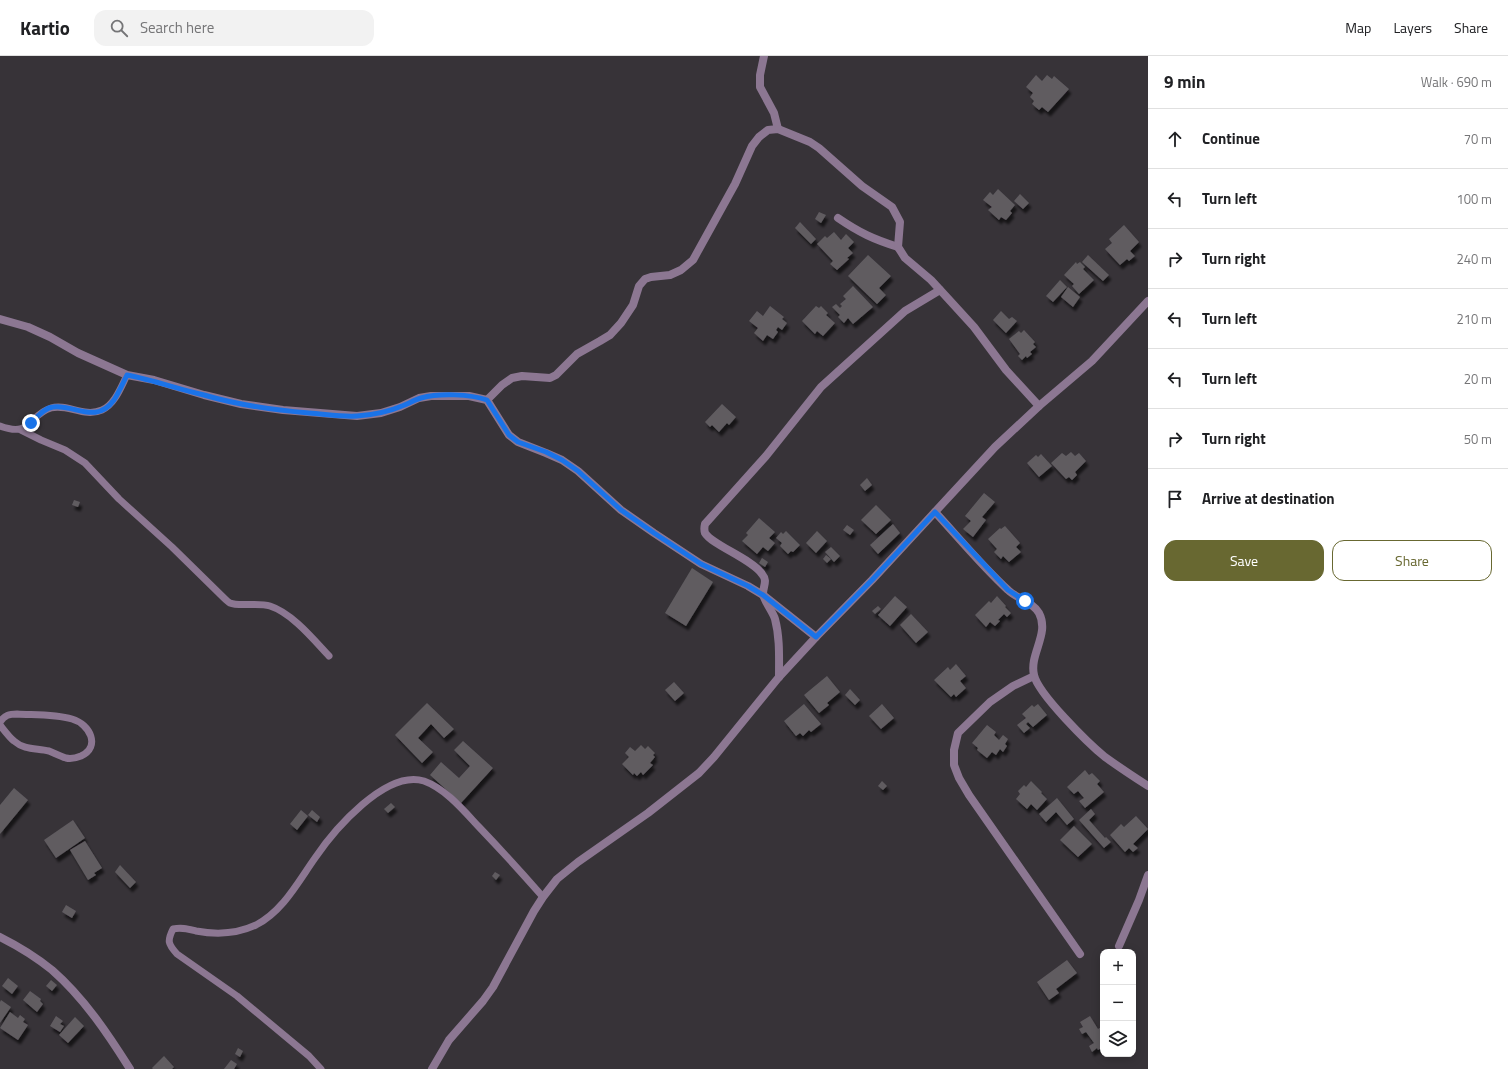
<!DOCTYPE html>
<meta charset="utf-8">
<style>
body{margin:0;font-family:"Titillium Web",sans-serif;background:#f2f2f2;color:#202124}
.controls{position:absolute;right:12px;bottom:12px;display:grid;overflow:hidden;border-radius:8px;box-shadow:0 2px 10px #0003}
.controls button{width:36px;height:36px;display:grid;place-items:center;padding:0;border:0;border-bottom:1px solid #e0e0e0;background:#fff;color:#202124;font:20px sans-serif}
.stop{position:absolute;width:12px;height:12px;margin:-9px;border:3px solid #1a73e8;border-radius:50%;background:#fff}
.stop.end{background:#1a73e8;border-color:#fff;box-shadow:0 1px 4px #0008}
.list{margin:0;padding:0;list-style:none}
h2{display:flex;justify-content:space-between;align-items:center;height:52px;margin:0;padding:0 16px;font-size:17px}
h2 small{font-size:13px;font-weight:400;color:#757577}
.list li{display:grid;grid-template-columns:26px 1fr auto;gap:12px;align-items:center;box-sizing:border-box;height:60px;padding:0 16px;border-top:1px solid #e0e0e0}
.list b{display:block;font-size:15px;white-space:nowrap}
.list em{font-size:13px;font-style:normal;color:#757577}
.actions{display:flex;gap:8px;padding:12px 16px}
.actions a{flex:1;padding:9px 0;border:1px solid #686831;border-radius:12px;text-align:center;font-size:14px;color:#686831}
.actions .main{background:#686831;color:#fff}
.icon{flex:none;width:22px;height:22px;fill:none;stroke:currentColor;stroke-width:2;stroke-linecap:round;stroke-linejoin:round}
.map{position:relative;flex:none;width:1148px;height:1013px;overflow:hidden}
header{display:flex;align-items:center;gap:24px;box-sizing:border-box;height:56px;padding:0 20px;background:#fff;border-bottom:1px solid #e0e0e0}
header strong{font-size:19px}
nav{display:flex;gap:22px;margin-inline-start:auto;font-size:14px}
.search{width:280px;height:36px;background:#f2f2f2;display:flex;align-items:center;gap:10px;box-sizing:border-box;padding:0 14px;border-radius:12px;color:#757577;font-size:15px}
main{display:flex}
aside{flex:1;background:#fff}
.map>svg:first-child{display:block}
.building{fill:#605c61;filter:url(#shadow)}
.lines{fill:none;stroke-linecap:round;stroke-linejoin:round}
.service{stroke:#8c7792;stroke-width:7}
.minor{stroke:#8c7792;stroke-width:8}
.tertiary{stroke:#8c7792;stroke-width:8}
.route{stroke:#1a73e8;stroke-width:5}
</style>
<header>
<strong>Kartio</strong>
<div class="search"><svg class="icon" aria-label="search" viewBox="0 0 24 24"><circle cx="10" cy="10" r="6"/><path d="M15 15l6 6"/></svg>Search here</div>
<nav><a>Map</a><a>Layers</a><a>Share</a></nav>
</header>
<main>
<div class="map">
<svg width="1148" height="1013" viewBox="0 0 1148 1013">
<defs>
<filter id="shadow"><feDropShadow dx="2.5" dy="4.5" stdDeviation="1" flood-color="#0009"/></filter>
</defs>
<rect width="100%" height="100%" fill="#373338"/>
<!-- building -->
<g class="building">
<path d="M1036 19 1042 25 1047 19 1052 23 1054 20 1069 33 1048 56 1042 51 1039 54 1032 48 1034 45 1030 41 1033 37 1026 31Z"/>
<path d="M998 133 1015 149 1010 155 1012 157 1006 164 1001 161 999 164 988 154 992 151 983 144 990 136 993 139Z"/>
<path d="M1020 138 1029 147 1023 153 1014 145Z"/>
<path d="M819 156 826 159 821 167 815 163Z"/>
<path d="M800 166 816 183 811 188 795 172Z"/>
<path d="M1124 169 1139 186 1130 195 1135 200 1129 205 1127 203 1120 209 1105 193 1112 187 1109 183Z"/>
<path d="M834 176 841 184 846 178 854 186 848 192 853 197 847 202 849 203 837 214 830 208 833 205 817 188 825 180 827 182Z"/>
<path d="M868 199 891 220 879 232 886 239 877 248 848 220Z"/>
<path d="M1088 199 1109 219 1103 225 1082 206Z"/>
<path d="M1076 206 1077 208 1080 206 1085 211 1083 213 1094 224 1079 238 1072 230 1074 228 1064 219Z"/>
<path d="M1060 224 1067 231 1053 246 1046 240Z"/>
<path d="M853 230 873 251 853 268 848 262 844 267 838 261 840 259 832 251 836 248 840 252 842 250 840 248 846 243 843 240Z"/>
<path d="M1068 231 1080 241 1073 251 1061 241Z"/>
<path d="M770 250 784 261 782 263 787 267 782 274 778 271 776 274 778 276 773 283 767 279 763 285 754 277 758 272 749 265 757 255 763 260Z"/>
<path d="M816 250 819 252 821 250 828 257 826 259 835 267 823 280 817 275 815 278 802 265Z"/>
<path d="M1001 255 1009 263 1012 261 1017 265 1006 277 993 264Z"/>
<path d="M1024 274 1035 286 1033 288 1036 291 1030 296 1032 298 1027 302 1026 300 1022 304 1018 300 1020 298 1009 283 1019 275 1021 277Z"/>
<path d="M722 348 736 361 729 369 727 367 719 376 712 369 710 371 705 366Z"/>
<path d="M1071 396 1075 400 1079 397 1086 405 1075 416 1077 419 1072 424 1069 421 1066 423 1051 407 1062 397 1066 400Z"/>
<path d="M1041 398 1052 410 1039 421 1027 407 1036 399 1038 401Z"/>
<path d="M867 422 872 429 865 435 860 429Z"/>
<path d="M984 437 995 446 982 461 986 464 973 481 963 473 971 465 965 460Z"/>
<path d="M74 444 80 446 78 451 72 449Z"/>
<path d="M876 449 891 464 876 478 861 464Z"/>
<path d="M759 462 775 476 769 482 775 487 768 495 763 491 757 498 742 485 748 479 746 477Z"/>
<path d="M893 468 900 477 878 498 870 489Z"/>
<path d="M847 469 854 474 850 479 843 474Z"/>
<path d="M1005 470 1020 487 1016 491 1021 496 1009 506 1003 500 1001 503 994 496 997 493 988 483 1000 472 1001 473Z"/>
<path d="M786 475 800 489 793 496 791 495 788 498 780 490 782 487 776 482 781 476 783 478Z"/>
<path d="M817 475 827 485 816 497 806 487Z"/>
<path d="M831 491 840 500 834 506 825 496Z"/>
<path d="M826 499 831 503 827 507 823 503Z"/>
<path d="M762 502 768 506 765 511 759 507Z"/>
<path d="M692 512 713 526 686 570 665 557Z"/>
<path d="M895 540 907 551 890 570 878 559Z"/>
<path d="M997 540 1006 550 1005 551 1011 557 1007 561 1004 558 998 564 1000 565 995 570 990 566 986 571 975 559 989 545 991 547Z"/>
<path d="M878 550 881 553 875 558 872 555Z"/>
<path d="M911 558 928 576 916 587 900 569Z"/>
<path d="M956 608 966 620 960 625 966 632 956 641 954 638 951 641 934 624 948 611 950 614Z"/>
<path d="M827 620 840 636 827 647 829 649 819 657 804 639Z"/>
<path d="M674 626 684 637 675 645 665 634Z"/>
<path d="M850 633 860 644 855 649 845 639Z"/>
<path d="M427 647 454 673 444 682 431 668 418 682 433 696 422 707 395 679Z"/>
<path d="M804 648 821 668 811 676 809 674 803 680 800 677 796 680 784 665Z"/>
<path d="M882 648 894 662 881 673 869 660Z"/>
<path d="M1038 648 1047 659 1033 671 1028 666 1026 668 1030 672 1024 677 1017 669 1026 662 1022 658 1032 649 1034 651Z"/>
<path d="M987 669 996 676 994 679 999 684 1003 679 1008 683 1005 688 1007 690 1003 696 1000 693 996 699 992 696 987 702 977 694 978 692 972 687Z"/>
<path d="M463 685 493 712 461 747 430 719 441 706 459 722 470 710 454 694Z"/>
<path d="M641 689 645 693 648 690 655 697 653 699 655 701 650 707 653 709 643 719 641 716 637 720 634 717 633 719 622 708 629 701 625 697 630 691 635 695Z"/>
<path d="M1085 714 1089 719 1092 717 1100 725 1097 728 1104 736 1085 752 1079 745 1084 742 1078 735 1074 738 1067 731Z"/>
<path d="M882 725 887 730 883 734 878 730Z"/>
<path d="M1031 725 1042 736 1041 737 1047 743 1037 754 1031 748 1027 753 1016 743 1020 738 1018 735 1024 729 1026 731Z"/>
<path d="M14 732 28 744 0 778V749Z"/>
<path d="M1057 742 1074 763 1067 769 1056 756 1046 766 1039 758Z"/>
<path d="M391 747 395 751 388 757 384 753Z"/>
<path d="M1091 753 1095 758 1089 764 1105 782 1106 781 1111 786 1104 792 1079 764Z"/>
<path d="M301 754 308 760 297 774 290 768Z"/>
<path d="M312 754 320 761 317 766 308 759Z"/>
<path d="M1136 760 1148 773 1133 788 1138 792 1133 796 1129 792 1125 796 1110 779 1121 768 1124 771Z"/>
<path d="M73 764 85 782 56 802 44 784Z"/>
<path d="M1074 770 1092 788 1078 801 1060 784Z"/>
<path d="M85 785 102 812 94 817 96 819 88 824 70 794Z"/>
<path d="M120 809 136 826 130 832 115 816Z"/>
<path d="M495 816 500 819 496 824 492 820Z"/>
<path d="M66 849 76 855 72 862 62 856Z"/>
<path d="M1067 904 1077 917 1056 933 1059 937 1049 944 1037 926Z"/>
<path d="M8 922 18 930 12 938 2 930Z"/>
<path d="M51 924 57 929 52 935 46 930Z"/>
<path d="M30 935 41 943 40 945 43 948 37 956 23 944Z"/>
<path d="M1 944 11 951 0 967V946Z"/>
<path d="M10 956 18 962 20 959 25 963 23 966 28 969 18 984 0 972Z"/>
<path d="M56 960 63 965 60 968 64 970 60 976 50 970Z"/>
<path d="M1090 960 1098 973 1103 970V991L1098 994 1097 992 1092 996 1089 990 1094 987 1086 976 1082 978 1079 973 1083 971 1080 966Z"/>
<path d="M75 961 84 970 68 987 59 979Z"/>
<path d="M238 992 243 995 240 1001 235 998Z"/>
<path d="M164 1000 174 1011 172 1013H153L152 1012Z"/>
<path d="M231 1004 237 1008 234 1013H224Z"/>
</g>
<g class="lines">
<!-- service -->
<g class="service">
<path d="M0 370C32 382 28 359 51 352 67 347 84 362 102 354 115 348 121 331 127 319"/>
<path d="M21 374 41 384 65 394 85 407 119 443 172 491 223 541C225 543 228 546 230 547 239 551 258 546 270 550 292 557 314 584 329 600"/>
<path d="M0 666C5 659 9 658 17 658 35 659 55 658 72 663 90 668 101 691 81 700 76 702 70 703 66 702 60 700 54 697 49 695 37 692 24 694 14 685 9 681 4 674 0 669"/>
<path d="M321 1013 309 1000 237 940 177 898C168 888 167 885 173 873 182 871 188 873 196 875 217 879 237 878 256 869 283 855 298 826 315 802 334 774 386 713 424 725 446 733 464 755 479 771 501 794 522 817 543 841"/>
</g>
<!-- minor -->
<g class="minor">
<path d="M764 0 760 19V31L774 57 778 73"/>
<path d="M838 162C860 177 873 183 898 191"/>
<path d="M0 263 28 271 50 281 78 297 127 319 154 324 204 339 241 348 283 354 357 360 381 357 400 351 419 342 431 340H469L487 344 509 379 518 386 546 397 562 404 578 415 621 454 654 477 701 508 748 530 763 539 816 581"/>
<path d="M487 344 502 329 512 322 522 320 550 322 556 319 577 298 600 285 610 279 621 267 633 249 639 230 645 223 651 221 670 219 681 214 693 204 735 128 752 90 759 81 768 74 778 73 810 86 819 92 862 130 892 151 900 166 898 191 905 202 931 224 953 248 974 271 1006 314 1039 350"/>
<path d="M935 456C959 482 982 510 1008 534 1017 543 1032 545 1039 557 1050 578 1029 598 1034 619 1038 638 1089 688 1105 701 1119 711 1134 721 1148 730"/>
<path d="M1034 620 1013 630 990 646 958 677 954 694V709L959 722 969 739 1080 898"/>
<path d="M779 621C779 601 780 582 775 563 773 556 764 545 763 538 763 530 768 525 762 518 752 503 712 489 705 477 704 474 704 472 705 468L766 400 821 331 905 255 940 234"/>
<path d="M1119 890 1139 844 1148 819"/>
</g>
<!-- tertiary -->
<g class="tertiary">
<path d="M0 881C18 890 36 901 52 914 84 942 108 978 130 1013"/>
<path d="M432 1013 449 984 483 945 493 931 534 855 543 841 557 823 578 806 648 757 699 717 714 701 779 621 816 581 872 524 995 391 1039 350 1092 305 1148 245"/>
</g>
</g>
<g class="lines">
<!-- route -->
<path class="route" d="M31 367C37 361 44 352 53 351 74 348 96 369 114 344 119 336 123 327 127 319 153 324 178 333 204 339 238 349 273 354 309 357 325 358 341 361 357 360 372 359 388 356 402 350 408 348 414 344 421 342 439 337 470 338 487 344L509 379 518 386 546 396 562 404 578 415 621 454 654 477 701 508 748 530 763 539 816 581 872 524 935 456 1008 534 1025 545"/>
</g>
</svg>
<div class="controls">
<button>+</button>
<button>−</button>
<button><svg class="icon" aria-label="layers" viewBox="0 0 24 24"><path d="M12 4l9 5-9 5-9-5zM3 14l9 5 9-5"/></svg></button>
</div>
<div class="stop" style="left:1025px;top:545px"></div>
<div class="stop end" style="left:31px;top:367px"></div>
</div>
<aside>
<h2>9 min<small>Walk · 690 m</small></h2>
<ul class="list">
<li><svg class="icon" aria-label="ahead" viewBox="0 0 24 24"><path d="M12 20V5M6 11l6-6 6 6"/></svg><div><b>Continue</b></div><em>70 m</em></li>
<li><svg class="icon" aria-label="left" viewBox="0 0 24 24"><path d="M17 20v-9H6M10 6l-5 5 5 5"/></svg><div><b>Turn left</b></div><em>100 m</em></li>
<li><svg class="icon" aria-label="right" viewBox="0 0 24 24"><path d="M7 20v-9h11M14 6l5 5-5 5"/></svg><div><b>Turn right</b></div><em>240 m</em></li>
<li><svg class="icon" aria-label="left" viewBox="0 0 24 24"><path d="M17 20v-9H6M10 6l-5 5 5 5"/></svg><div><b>Turn left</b></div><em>210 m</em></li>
<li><svg class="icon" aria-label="left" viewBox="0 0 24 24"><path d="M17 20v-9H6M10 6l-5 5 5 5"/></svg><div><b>Turn left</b></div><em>20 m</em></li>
<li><svg class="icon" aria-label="right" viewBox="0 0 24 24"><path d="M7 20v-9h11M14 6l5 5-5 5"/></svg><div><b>Turn right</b></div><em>50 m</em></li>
<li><svg class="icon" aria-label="arrive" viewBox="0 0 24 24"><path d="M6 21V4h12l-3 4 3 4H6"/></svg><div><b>Arrive at destination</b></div></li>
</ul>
<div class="actions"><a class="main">Save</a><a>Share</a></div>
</aside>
</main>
